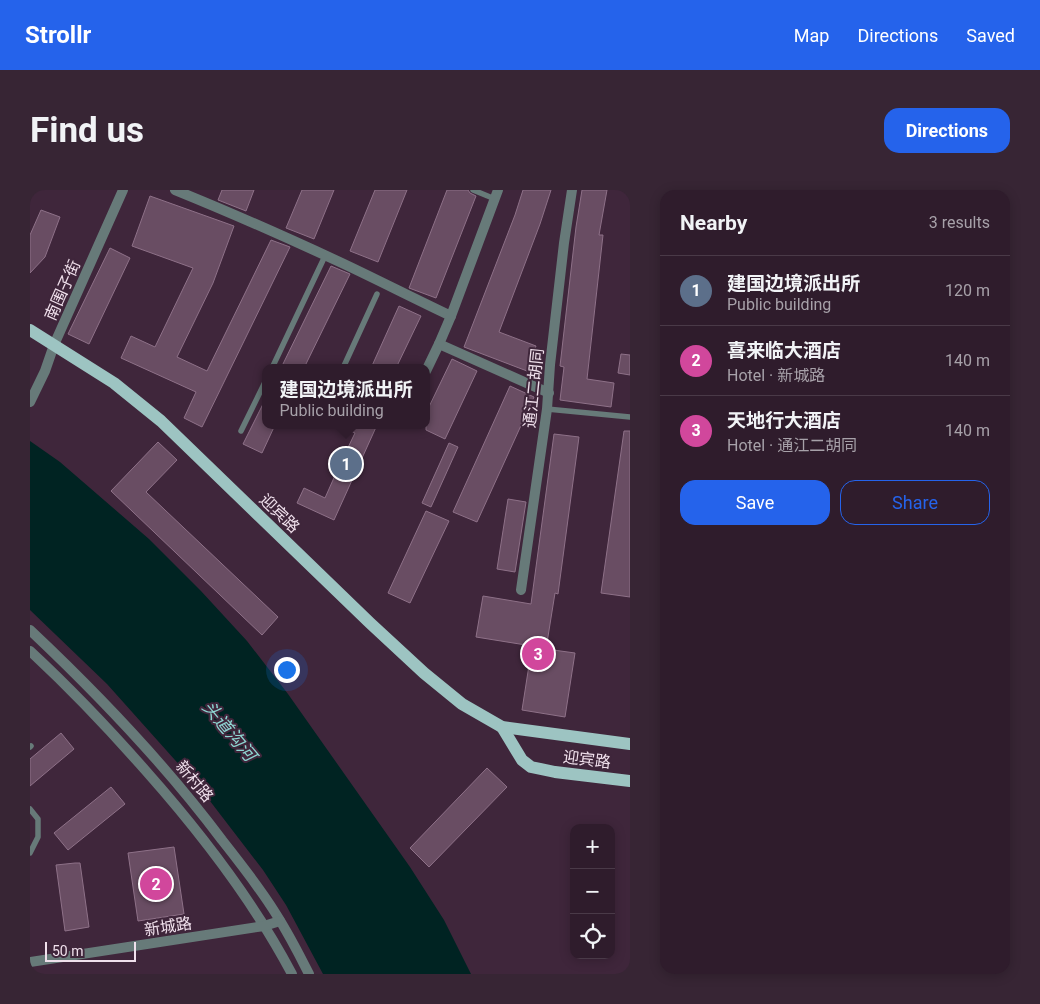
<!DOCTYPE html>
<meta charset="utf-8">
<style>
body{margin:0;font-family:Roboto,"Noto Sans SC",sans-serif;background:#372534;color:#f1f3f6}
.controls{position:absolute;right:15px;bottom:15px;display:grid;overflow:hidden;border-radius:10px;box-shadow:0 2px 12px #0003}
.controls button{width:45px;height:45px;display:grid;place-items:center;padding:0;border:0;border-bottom:1px solid #4a3a48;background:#2f1c2c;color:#f1f3f6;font:25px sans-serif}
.scale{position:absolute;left:15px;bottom:12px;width:91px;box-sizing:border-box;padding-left:5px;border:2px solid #f0e0ec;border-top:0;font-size:14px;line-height:18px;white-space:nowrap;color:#f0e0ec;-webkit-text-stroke:4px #3f263b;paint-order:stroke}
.you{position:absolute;left:256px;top:479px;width:18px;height:18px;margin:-12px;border:4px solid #fff;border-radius:50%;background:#1a73e8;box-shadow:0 0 0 8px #1a73e833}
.badge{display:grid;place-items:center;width:32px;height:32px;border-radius:50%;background:#2563eb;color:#fff;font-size:16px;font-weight:700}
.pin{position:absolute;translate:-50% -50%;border:2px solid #fff;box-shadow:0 1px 5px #0006}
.popup{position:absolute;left:232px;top:174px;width:168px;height:65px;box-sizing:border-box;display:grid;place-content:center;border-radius:10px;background:#2f1c2c;filter:drop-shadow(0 1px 4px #0005);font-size:16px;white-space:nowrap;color:#a7a1a9}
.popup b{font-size:19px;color:#f1f3f6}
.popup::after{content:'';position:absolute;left:50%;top:100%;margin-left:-10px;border:10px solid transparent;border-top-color:#2f1c2c}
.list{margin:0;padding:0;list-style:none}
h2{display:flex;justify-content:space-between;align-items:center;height:65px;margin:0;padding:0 20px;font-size:21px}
h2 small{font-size:16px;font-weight:400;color:#a7a1a9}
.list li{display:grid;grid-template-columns:32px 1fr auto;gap:15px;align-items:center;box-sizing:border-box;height:70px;padding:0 20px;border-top:1px solid #4a3a48}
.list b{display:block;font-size:19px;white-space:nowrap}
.list p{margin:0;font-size:16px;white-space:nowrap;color:#a7a1a9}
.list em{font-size:16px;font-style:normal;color:#a7a1a9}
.actions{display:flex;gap:10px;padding:15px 20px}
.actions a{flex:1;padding:11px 0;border:1px solid #2563eb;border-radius:15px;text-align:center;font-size:18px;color:#2563eb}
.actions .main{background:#2563eb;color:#fff}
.icon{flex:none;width:28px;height:28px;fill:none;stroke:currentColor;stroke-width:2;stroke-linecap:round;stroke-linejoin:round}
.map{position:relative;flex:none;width:600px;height:784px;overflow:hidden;border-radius:15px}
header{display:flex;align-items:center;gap:30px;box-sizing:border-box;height:70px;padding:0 25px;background:#2563eb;color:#fff}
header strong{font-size:24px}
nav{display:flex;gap:28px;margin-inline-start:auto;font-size:18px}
.intro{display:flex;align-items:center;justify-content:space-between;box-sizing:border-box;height:120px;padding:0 30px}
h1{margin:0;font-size:35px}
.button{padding:12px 22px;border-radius:15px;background:#2563eb;color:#fff;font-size:18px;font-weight:700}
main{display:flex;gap:30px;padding:0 30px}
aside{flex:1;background:#2f1c2c;border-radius:15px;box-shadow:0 2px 12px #0003}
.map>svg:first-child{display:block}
.water{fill:#002322}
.building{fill:#694d63;stroke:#8e7188}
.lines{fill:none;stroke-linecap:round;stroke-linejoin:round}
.service{stroke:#677a79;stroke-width:5.5}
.minor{stroke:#677a79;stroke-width:10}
.tertiary{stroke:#677a79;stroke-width:10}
.primary{stroke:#9dc4c2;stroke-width:12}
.labels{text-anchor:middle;stroke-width:4;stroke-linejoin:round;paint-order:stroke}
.street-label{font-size:16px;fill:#f0e0ec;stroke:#3f263b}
.water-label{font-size:18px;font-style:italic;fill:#8ed6d2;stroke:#3f263b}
</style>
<header>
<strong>Strollr</strong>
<nav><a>Map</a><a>Directions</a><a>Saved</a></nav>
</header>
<div class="intro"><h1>Find us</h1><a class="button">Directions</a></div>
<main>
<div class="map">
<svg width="600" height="784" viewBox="0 0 600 784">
<rect width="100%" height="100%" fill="#3f263b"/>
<!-- water -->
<path class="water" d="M0 251 30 272 119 349 171 401 217 451 258 504 380 677 414 730 441 784H293L256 715 233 680 170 598 77 494 0 420Z"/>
<!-- building -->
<g class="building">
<path d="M192 0H224L216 21 188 10Z"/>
<path d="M272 0H304L284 49 256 38Z"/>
<path d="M345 0H377L348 72 320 61Z"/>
<path d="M417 0H438L440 3 446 6 406 108 379 98Z"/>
<path d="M493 0H521L510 34 469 142 506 156 497 181 434 157 485 25Z"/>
<path d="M552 0H577L569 45H573L557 189 584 193 581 217 530 210 534 177 530 176 546 37Z"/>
<path d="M120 6 204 36 183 93 147 167 177 181 241 50 260 57 172 237 154 228 166 202 91 168 101 146 125 157 163 78 102 56Z"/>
<path d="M11 20 30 27 15 67 0 83V45Z"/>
<path d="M80 58 100 68 59 154 38 144Z"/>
<path d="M301 76 320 84 274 178H251Z"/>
<path d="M369 116 391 126 366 178H341Z"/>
<path d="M591 164 600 165V185L588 183Z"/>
<path d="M422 169 447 181 415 249 396 240V223Z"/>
<path d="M480 196 504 207 447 332 423 322Z"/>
<path d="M236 208V235H245L232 263 213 254Z"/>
<path d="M308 235H347L304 330 267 313 274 298 295 308 307 281 300 279 306 267 312 270 325 243Z"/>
<path d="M594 241H600V407L571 403Z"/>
<path d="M524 244 549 247 528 404 525 403 516 459 545 463 535 527 492 520 502 456 446 447 453 406 501 414Z"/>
<path d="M128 252 147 270 116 302 248 427 232 445 81 301Z"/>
<path d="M419 253 428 257 401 317 392 313Z"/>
<path d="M478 309 496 312 485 382 467 379Z"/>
<path d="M396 321 419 331 380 413 358 403Z"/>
<path d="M31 543 44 559 0 596V569Z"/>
<path d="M457 578 477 597 399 677 380 658Z"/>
<path d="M81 597 95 614 38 660 24 643Z"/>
<path d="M144 657 154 724 108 731 98 663Z"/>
<path d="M45 673H50L59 737 35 741 26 675Z"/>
</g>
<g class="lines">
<!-- service -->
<g class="service">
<path d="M443 0 465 9"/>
<path d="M242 178 295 66"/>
<path d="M313 178 347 104"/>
<path d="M517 219 600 227"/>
<path d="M211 241 236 190"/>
<path d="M0 557 1 556"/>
<path d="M0 619 8 629V647L0 663"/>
</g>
<!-- minor -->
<g class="minor">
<path d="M145 0C202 23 258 48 314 74 350 91 385 109 421 126"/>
<path d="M409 154 519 203"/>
<path d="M396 181 409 154 421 126 468 0"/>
<path d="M491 400 517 219 520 175 534 53 542 0"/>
</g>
<!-- tertiary -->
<g class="tertiary">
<path d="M0 212 15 181 24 155 93 0"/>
<path d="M0 440C69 505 135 574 192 650 211 674 230 698 246 724 258 743 269 764 279 784"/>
<path d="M0 461C41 499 79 539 116 581 171 643 223 710 262 784"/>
<path d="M0 772 234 736 250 731"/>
</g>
<!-- primary -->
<g class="primary">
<path d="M0 140 84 193 131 231 340 433 394 483 432 514 472 537 600 554"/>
<path d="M472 537 492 570 501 577 525 582 600 591"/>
</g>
</g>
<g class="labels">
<!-- street labels -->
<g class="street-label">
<text transform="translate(32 100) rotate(-66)" y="6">南围子街</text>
<text transform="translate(503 198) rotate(-84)" y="6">通江二胡同</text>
<text transform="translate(250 323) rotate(44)" y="6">迎宾路</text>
<text transform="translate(557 569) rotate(7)" y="6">迎宾路</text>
<text transform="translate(165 591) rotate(50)" y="6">新村路</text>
<text transform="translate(138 736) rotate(-9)" y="6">新城路</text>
</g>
<!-- water labels -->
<g class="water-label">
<text transform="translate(199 541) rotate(50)" y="6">头道沟河</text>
</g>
</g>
</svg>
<div class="controls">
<button>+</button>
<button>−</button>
<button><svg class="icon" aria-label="locate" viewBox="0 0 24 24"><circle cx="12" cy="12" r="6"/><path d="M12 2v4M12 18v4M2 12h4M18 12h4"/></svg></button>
</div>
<div class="scale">50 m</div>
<div class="you"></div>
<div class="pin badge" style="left:316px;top:274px;background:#5c6f8a">1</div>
<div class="popup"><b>建国边境派出所</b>Public building</div>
<div class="pin badge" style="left:126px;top:694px;background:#d1479c">2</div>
<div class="pin badge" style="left:508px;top:464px;background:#d1479c">3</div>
</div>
<aside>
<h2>Nearby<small>3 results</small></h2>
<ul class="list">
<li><span class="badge" style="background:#5c6f8a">1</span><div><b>建国边境派出所</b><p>Public building</p></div><em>120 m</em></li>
<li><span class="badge" style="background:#d1479c">2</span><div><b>喜来临大酒店</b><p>Hotel · 新城路</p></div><em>140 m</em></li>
<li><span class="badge" style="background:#d1479c">3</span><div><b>天地行大酒店</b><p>Hotel · 通江二胡同</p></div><em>140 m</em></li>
</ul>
<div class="actions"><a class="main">Save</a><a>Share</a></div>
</aside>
</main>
